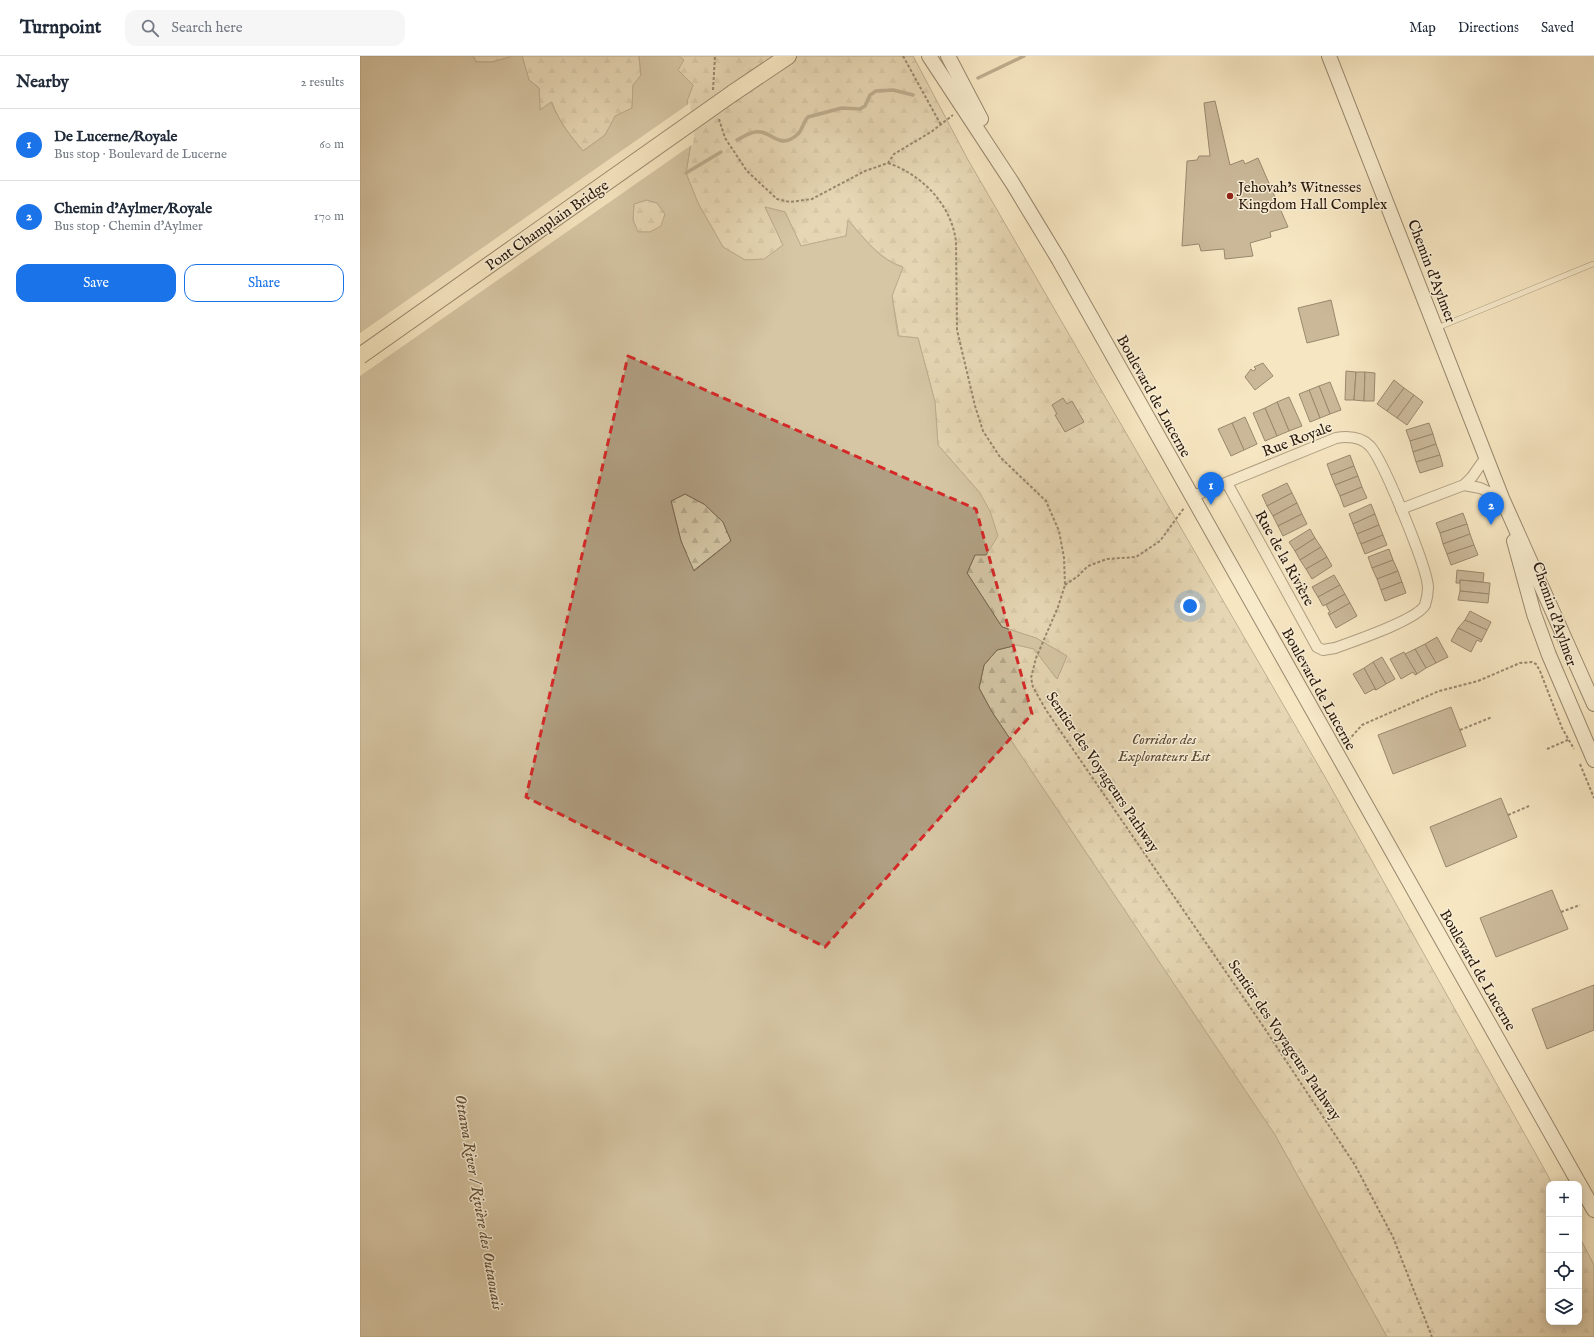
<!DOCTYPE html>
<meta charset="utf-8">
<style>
body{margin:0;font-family:"IM FELL English",serif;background:#f6f6f7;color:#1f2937}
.controls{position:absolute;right:12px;bottom:12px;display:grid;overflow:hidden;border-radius:8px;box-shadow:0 2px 10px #0003}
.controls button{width:36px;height:36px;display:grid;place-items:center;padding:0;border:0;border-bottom:1px solid #e0e1e3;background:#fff;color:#1f2937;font:20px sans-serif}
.you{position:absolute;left:830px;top:550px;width:14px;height:14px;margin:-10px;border:3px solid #fff;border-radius:50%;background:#1a73e8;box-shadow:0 0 0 6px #1a73e833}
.badge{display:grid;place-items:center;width:26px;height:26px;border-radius:50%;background:#1a73e8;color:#fff;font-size:13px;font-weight:700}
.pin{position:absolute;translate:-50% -33px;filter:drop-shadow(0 1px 2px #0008)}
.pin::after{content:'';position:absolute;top:21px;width:14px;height:12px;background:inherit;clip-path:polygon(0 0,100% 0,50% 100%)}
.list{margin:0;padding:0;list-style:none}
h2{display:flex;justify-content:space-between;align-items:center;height:52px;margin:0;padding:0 16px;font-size:17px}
h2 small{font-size:13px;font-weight:400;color:#747a83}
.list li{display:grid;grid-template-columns:26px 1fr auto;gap:12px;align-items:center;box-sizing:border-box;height:72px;padding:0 16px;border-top:1px solid #e0e1e3}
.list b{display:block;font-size:15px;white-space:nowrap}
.list p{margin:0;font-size:13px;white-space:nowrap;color:#747a83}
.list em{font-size:13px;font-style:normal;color:#747a83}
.actions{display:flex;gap:8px;padding:12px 16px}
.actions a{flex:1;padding:9px 0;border:1px solid #1a73e8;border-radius:12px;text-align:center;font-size:14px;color:#1a73e8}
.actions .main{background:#1a73e8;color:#fff}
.icon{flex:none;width:22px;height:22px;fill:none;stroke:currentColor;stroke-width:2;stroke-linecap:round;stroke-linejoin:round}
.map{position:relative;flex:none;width:1234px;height:1281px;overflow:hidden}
header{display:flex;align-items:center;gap:24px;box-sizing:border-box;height:56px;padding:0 20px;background:#fff;border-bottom:1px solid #e0e1e3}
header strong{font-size:19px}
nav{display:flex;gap:22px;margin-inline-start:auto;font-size:14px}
.search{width:280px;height:36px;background:#f6f6f7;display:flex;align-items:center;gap:10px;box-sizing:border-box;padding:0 14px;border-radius:12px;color:#747a83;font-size:15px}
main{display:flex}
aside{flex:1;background:#fff}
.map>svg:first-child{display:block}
.forest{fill:url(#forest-firs);stroke:#7e6c55}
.water{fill:#b09f82;stroke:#7a6851;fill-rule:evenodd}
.pier{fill:#f5e6c1}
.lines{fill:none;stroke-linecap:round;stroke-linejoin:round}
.stream{stroke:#7a6851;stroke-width:3.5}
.building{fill:#948268;stroke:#2a1608}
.lane-casing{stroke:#5d4a36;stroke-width:6}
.street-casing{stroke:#5d4a36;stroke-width:12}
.secondary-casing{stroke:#2a1608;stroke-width:16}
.primary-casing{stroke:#2a1608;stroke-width:18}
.path{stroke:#2a1608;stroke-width:2;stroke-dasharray:3 2;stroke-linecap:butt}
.lane{stroke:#f8efd7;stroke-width:5}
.street{stroke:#f8efd7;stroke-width:10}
.secondary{stroke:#f8efd7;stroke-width:14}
.primary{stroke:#f5e6c1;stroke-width:16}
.primary-bridge-casing{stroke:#2a1608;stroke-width:18;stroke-linecap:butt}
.primary-bridge{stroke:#f5e6c1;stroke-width:16}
.marked{fill:none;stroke:#d62828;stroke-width:3;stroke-dasharray:8 5;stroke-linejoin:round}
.poi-dot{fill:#8f2418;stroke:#f8efd7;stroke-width:1.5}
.labels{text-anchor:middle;stroke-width:3;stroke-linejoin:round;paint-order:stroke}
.poi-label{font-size:15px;fill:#2a1608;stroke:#f8efd7;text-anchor:start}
.street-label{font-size:15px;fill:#2a1608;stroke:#f8efd7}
.park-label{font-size:15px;font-style:italic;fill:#5c4a36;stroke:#f8efd7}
.water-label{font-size:16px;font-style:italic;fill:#604d39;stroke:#f8efd7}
</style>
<header>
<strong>Turnpoint</strong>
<div class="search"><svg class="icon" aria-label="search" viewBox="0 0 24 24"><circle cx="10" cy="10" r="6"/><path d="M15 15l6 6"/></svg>Search here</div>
<nav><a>Map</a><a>Directions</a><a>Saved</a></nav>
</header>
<main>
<aside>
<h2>Nearby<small>2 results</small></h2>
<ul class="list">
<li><span class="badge">1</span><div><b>De Lucerne/Royale</b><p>Bus stop · Boulevard de Lucerne</p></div><em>60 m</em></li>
<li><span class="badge">2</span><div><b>Chemin d'Aylmer/Royale</b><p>Bus stop · Chemin d'Aylmer</p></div><em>170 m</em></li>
</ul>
<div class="actions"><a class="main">Save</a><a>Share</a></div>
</aside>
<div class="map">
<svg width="1234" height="1281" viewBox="0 0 1234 1281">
<defs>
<pattern id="forest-firs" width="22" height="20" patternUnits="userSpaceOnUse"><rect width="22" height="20" fill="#d2c3a2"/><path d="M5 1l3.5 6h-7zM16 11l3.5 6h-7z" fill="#b4a78a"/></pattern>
</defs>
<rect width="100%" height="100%" fill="#f5e6c1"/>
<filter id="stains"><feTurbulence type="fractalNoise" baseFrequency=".005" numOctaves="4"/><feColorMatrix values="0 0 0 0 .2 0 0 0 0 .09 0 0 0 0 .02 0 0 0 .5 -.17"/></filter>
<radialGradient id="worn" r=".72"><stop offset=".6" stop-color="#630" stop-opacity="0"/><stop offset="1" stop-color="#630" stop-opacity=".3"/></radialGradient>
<!-- forest -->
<g class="forest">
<path d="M113 0H153L132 6H116Z"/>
<path d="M162 0H279L281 20 273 29 272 52 256 60 245 79 223 95C210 79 199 66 192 46L180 54 179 32 169 24Z"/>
<path d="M319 0H553L607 102 965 721 1187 1118 1192 1128H1189V1266H1219V1180L1234 1209V1281H1027L915 1079 632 656 619 632 624 609 637 594 657 589 674 593 697 623 707 600 676 582 642 571 607 517 615 499 620 437 578 389 575 346 558 282 539 280 532 240 543 211C519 203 505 183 489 165L486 180 441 190 425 156 405 151 423 189 404 204H385L363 191 338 147 326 117 332 80 327 45 333 29 318 14 323 4Z"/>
<path d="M287 144 297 147 305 158 301 171 290 176H278L273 164 274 148Z"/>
<path d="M325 438 344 448 363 466 371 485 333 515 321 485 311 445Z"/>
</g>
<!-- water -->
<path class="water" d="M0 0H113L116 6H132L153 0H162L169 24 179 32 180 54 191 46C199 65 209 79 223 95L245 79 255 60 272 52 273 29 281 19 279 0H319L324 4 318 14 333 29 327 45 332 80 326 117 338 147 363 191 385 204 404 203 423 189 405 151 425 156 441 190 486 180 488 164C505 183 519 204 543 211L532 240 538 280 558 282 575 346 578 389 620 437 630 455 638 480 626 499H615L607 517 642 571 676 582 707 600 697 623 674 593 657 589 637 594 624 609 619 632 632 656 915 1079 1027 1281H0ZM287 144 297 147 305 158 301 170 290 176H278L273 164 274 148ZM325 438 344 448 363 466 371 485 334 515 321 485 311 445Z"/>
<!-- pier -->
<path class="pier" d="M330 47 334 80 333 88 0 320V277Z"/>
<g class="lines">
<!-- stream -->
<g class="stream">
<path d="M618 22 664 0"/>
<path d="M377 84C383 81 389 77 395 76 412 73 418 96 438 78 443 73 443 66 448 61L482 52 500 53 505 50 510 39 516 35 533 34 553 39"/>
<path d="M326 117 361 96"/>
</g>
</g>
<!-- building -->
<g class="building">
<path d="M855 45 870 109 883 104 885 108 898 102 928 171 910 176 911 181 890 187 893 200 865 203 864 193 841 195 839 188 822 190 827 105 837 104 839 100H850L844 47Z"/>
<path d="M971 244 979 279 947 287 938 252Z"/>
<path d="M903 307 913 320 895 334 885 321 891 313 893 315 896 313 894 311Z"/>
<path d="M986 315 996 316 994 344H985Z"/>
<path d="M996 316H1005L1004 345 994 344Z"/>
<path d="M1005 316 1015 317 1014 345H1004Z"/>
<path d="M1034 324 1044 332 1027 355 1017 348Z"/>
<path d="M970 326 981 354 970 358 959 330Z"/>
<path d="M959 330 970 358 960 362 949 334Z"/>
<path d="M1044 332 1054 339 1037 362 1027 355Z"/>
<path d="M949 334 960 362 950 366 939 338Z"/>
<path d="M1054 339 1063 346 1047 369 1037 362Z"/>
<path d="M929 341 942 370 929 375 917 346Z"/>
<path d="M703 342 707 348 712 345 724 366 705 376 695 359 697 358 692 349Z"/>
<path d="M917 346 929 375 917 380 905 352Z"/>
<path d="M905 352 917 380 905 385 893 357Z"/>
<path d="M885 361 897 388 884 394 872 367Z"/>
<path d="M872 367 884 394 871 400 858 373Z"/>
<path d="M1069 367 1073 378 1050 385 1046 374Z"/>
<path d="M1073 378 1076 388 1053 396 1050 385Z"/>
<path d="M1076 388 1080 399 1056 406 1053 396Z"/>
<path d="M990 399 994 410 971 419 967 408Z"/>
<path d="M1080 399 1083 410 1060 417 1056 406Z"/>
<path d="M994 410 998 420 975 429 971 419Z"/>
<path d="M998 420 1002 431 980 440 975 429Z"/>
<path d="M927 427 932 437 907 450 902 439Z"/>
<path d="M1002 431 1007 442 984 451 980 440Z"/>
<path d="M932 437 937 447 913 460 907 450Z"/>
<path d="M937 447 942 458 918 470 913 460Z"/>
<path d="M1011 448 1015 458 993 468 989 458Z"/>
<path d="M1103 457 1107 468 1080 477 1076 467Z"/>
<path d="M942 458 947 468 923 480 918 470Z"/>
<path d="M1015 458 1019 469 997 478 993 468Z"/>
<path d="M1107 468 1110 478 1083 488 1080 477Z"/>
<path d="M1019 469 1023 479 1001 488 997 478Z"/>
<path d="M950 473 955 482 935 495 929 486Z"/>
<path d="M1110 478 1114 489 1087 498 1083 488Z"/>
<path d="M1023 479 1027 489 1005 498 1001 488Z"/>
<path d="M955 482 961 491 940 504 935 495Z"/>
<path d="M1114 489 1118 499 1091 509 1087 498Z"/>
<path d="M961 491 967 501 946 513 940 504Z"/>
<path d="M1029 493 1033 504 1012 512 1008 501Z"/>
<path d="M967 501 972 510 952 523 946 513Z"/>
<path d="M1033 504 1038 515 1017 523 1012 512Z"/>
<path d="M1097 514 1124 517 1123 526 1100 524V527H1096Z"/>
<path d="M1038 515 1042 526 1021 534 1017 523Z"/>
<path d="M974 519 980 529 958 541 952 531Z"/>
<path d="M1100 524 1130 527 1129 538 1100 535Z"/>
<path d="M1042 526 1046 537 1025 545 1021 534Z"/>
<path d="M980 529 985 538 963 550 958 541Z"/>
<path d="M1100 535 1129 538 1128 547 1098 544Z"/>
<path d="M985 538 990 547 969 559 968 557 970 556 966 549Z"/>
<path d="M990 547 997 560 976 572 969 559Z"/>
<path d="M1110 555 1131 566 1127 574 1105 564Z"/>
<path d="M1105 564 1127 574 1122 584 1098 572Z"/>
<path d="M1098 572 1122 584 1121 586 1117 584 1111 596 1091 585Z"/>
<path d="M1077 581 1088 601 1076 607 1065 588Z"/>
<path d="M1065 588 1076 607 1066 612 1055 593Z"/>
<path d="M1055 593 1066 612 1057 618 1045 598Z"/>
<path d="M1044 596 1057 618 1055 619 1053 616 1041 623 1030 603Z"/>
<path d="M1022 601 1035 623 1026 628 1013 606Z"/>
<path d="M1013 606 1026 628 1016 634 1004 612Z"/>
<path d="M1004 612 1016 634 1014 633 1005 638 993 618Z"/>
<path d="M1091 651 1106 690 1033 718 1018 679Z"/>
<path d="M1141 742 1157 781 1086 811 1070 771Z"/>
<path d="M1192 834 1208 873 1136 901 1120 862Z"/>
<path d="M1234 929V974L1187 993 1172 953Z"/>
</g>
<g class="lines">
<defs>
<path id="lane" d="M1077 272 1233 208"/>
<g id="street">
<path d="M1104 429 1120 432 1142 442"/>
<path d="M831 441 976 382C988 380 1001 381 1010 390 1023 404 1067 511 1068 531 1068 537 1067 543 1065 549 1057 564 994 585 975 592L963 594 957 591 867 427"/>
<path d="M1041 453 1104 429 1112 421 1126 401"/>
</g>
<g id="secondary">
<path d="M569 0 653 128 699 204 1234 1154"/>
<path d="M588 0 621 63"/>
<path d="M969 0 1142 442 1234 648"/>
<path d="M1154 485 1174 558 1189 599 1234 704"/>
</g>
<path id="primary" d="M373 37 428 0"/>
</defs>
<!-- lane casing -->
<use href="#lane" class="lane-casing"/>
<!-- street casing -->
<use href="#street" class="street-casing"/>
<!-- secondary casing -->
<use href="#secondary" class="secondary-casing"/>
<!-- primary casing -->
<use href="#primary" class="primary-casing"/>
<!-- path -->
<g class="path">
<path d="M543 0 581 69"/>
<path d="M353 34 355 0"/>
<path d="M359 63 365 82 387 115 417 143 430 146 452 143 505 115 528 107 534 98 571 76 593 59"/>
<path d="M528 107C563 119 592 150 596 186L597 274 615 350 623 375 640 401 686 445 699 475 704 502 705 529 698 551 676 602 671 622 673 631 686 654 903 970 995 1109 1033 1181 1072 1281"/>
<path d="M705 529 718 520 728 510 747 503 776 501 800 485 824 452"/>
<path d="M1100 674 1132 661"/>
<path d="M985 688 1002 669 1079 635 1118 625 1160 607 1172 606 1176 608 1180 615 1202 672 1214 693"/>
<path d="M1187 693 1210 683"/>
<path d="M1220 708 1234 742"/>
<path d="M1148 759 1169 750"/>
<path d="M1201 856 1220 849"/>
</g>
<!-- lane -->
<use href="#lane" class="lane"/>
<!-- street -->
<use href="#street" class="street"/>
<!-- secondary -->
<use href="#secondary" class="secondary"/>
<!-- primary -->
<use href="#primary" class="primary"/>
<defs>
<path id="primary-bridge" d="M0 300 373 37"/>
</defs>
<!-- primary-bridge casing -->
<use href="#primary-bridge" class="primary-bridge-casing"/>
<!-- primary-bridge -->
<use href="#primary-bridge" class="primary-bridge"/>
</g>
<!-- marked area -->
<path d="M0 0H1234V1281H0ZM268 300 616 453 672 658 465 891 166 741Z" fill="#f5e6c1" fill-opacity=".55" fill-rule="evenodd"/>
<path class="marked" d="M268 300 616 453 672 658 465 891 166 741Z"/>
<!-- markers -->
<circle class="poi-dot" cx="870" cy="140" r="4"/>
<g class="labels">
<!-- poi labels -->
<g class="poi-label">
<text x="878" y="136">Jehovah's Witnesses<tspan x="878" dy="17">Kingdom Hall Complex</tspan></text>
</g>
<!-- street labels -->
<g class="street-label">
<text transform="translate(187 169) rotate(-35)" y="5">Pont Champlain Bridge</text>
<text transform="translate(1072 215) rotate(69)" y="5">Chemin d'Aylmer</text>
<text transform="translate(794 340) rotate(61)" y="5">Boulevard de Lucerne</text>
<text transform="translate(937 383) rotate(-21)" y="5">Rue Royale</text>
<text transform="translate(925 502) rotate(61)" y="5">Rue de la Rivière</text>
<text transform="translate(1195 558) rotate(71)" y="5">Chemin d'Aylmer</text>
<text transform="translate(959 633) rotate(61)" y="5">Boulevard de Lucerne</text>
<text transform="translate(743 716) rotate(56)" y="5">Sentier des Voyageurs Pathway</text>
<text transform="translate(1118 914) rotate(60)" y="5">Boulevard de Lucerne</text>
<text transform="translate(925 984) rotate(56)" y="5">Sentier des Voyageurs Pathway</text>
</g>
<!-- park labels -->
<g class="park-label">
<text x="804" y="688">Corridor des<tspan x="804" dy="17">Explorateurs Est</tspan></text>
</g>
<!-- water labels -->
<g class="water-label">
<text transform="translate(120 1146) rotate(80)" y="6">Ottawa River / Rivière des Outaouais</text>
</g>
</g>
<rect width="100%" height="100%" filter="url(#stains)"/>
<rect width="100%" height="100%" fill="url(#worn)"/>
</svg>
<div class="controls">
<button>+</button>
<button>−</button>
<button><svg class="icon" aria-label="locate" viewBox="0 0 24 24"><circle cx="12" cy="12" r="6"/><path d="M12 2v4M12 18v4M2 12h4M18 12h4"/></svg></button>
<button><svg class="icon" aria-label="layers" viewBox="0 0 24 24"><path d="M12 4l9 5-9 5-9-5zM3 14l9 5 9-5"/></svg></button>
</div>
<div class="you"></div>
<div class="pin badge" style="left:851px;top:449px">1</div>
<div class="pin badge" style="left:1131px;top:469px">2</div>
</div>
</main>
